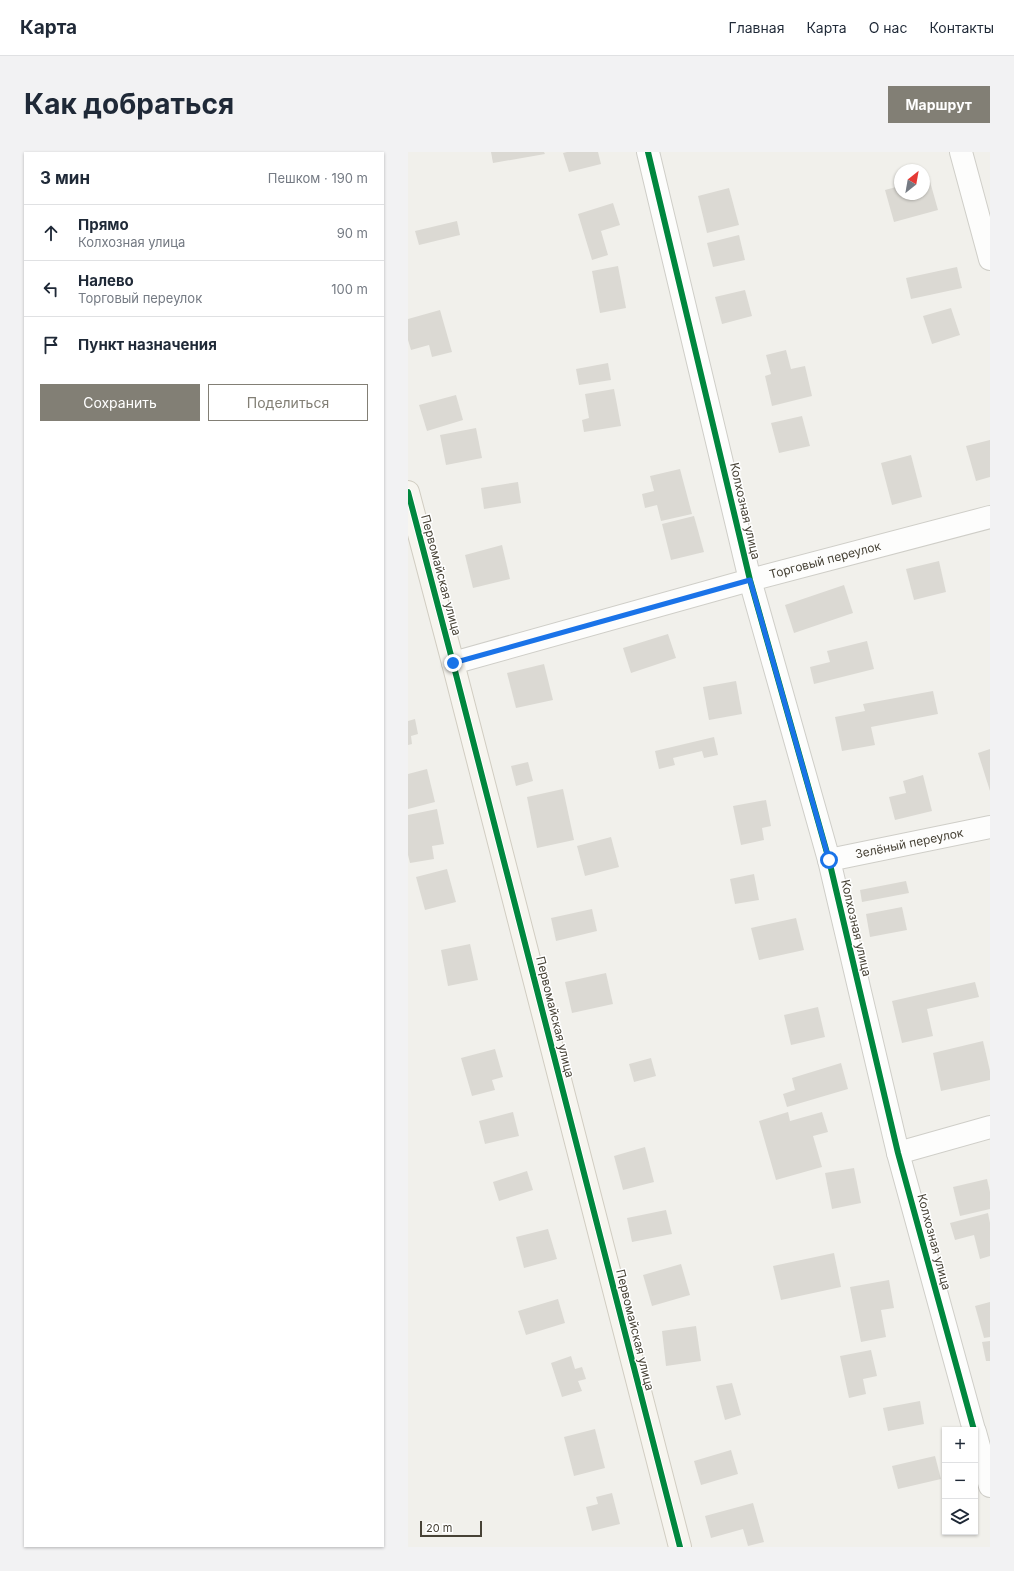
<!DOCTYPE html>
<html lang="ru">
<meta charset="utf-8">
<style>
body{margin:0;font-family:Inter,sans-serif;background:#f2f2f3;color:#1f2937}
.controls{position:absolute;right:12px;bottom:12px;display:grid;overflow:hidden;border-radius:0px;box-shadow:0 1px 3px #0004}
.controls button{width:36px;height:36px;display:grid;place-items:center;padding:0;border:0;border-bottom:1px solid #e0e1e3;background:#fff;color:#1f2937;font:20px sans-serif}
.compass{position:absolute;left:486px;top:12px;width:36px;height:36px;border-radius:50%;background:#fff;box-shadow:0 1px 3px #0004;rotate:31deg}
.scale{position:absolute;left:12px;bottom:10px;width:62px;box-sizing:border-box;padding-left:4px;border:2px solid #474236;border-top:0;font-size:11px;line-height:14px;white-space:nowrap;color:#474236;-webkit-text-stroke:3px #fff;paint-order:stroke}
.stop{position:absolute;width:12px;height:12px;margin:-9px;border:3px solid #1a73e8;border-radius:50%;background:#fff}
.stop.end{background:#1a73e8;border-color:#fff;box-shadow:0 1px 4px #0008}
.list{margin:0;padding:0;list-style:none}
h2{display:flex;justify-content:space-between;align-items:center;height:52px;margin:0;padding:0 16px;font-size:17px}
h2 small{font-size:13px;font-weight:400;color:#747a83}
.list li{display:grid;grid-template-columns:26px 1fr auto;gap:12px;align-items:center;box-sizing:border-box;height:56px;padding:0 16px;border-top:1px solid #e0e1e3}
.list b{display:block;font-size:15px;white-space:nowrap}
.list p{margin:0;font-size:13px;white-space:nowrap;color:#747a83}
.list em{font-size:13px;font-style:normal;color:#747a83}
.actions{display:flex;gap:8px;padding:12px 16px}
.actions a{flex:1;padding:9px 0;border:1px solid #827f75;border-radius:0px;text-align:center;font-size:14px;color:#827f75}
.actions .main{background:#827f75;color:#fff}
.icon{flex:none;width:22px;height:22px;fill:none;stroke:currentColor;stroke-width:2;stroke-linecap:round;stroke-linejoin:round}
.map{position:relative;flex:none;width:582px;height:1395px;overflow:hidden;border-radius:0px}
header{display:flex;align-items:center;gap:24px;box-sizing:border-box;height:56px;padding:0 20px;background:#fff;border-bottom:1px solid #e0e1e3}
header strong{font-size:19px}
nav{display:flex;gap:22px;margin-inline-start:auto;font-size:14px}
.intro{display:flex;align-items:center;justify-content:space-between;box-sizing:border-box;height:96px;padding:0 24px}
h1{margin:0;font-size:28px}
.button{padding:10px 18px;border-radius:0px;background:#827f75;color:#fff;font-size:14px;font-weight:700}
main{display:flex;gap:24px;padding:0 24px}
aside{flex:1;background:#fff;border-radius:0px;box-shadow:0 1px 3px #0004}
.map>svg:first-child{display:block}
.building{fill:#dbd9d3}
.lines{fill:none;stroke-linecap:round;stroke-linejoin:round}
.street-casing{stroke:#cfcec8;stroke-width:24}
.secondary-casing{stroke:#d1cdc2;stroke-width:24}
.street{stroke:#fdfdfc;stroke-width:22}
.secondary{stroke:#f7f5ef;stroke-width:22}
.cycleway-casing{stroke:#fff;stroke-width:8}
.cycleway{stroke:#00873e;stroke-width:6}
.route{stroke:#1a73e8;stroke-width:5}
.labels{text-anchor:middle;stroke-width:3;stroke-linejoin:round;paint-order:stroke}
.street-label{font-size:12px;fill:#474236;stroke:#fff}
</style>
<header>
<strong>Карта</strong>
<nav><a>Главная</a><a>Карта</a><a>О нас</a><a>Контакты</a></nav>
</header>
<div class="intro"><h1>Как добраться</h1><a class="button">Маршрут</a></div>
<main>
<aside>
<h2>3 мин<small>Пешком · 190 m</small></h2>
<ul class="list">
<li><svg class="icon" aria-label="ahead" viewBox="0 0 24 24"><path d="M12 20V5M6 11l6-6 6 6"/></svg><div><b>Прямо</b><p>Колхозная улица</p></div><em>90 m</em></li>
<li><svg class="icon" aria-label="left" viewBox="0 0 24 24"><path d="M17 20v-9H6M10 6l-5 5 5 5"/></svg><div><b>Налево</b><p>Торговый переулок</p></div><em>100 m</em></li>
<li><svg class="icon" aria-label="arrive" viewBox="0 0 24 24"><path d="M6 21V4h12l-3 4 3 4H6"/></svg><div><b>Пункт назначения</b></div></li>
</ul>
<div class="actions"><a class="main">Сохранить</a><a>Поделиться</a></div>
</aside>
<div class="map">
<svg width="582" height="1395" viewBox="0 0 582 1395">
<rect width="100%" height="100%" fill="#f1f0eb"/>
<!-- building -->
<g class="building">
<path d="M83 0H136L137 2 85 11Z"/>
<path d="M159 0H190L193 12 161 20 155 1Z"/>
<path d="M521 26 530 58 486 70 477 38 492 34V42H516V28Z"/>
<path d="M321 36 331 73 299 81 290 44Z"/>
<path d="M205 51 212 73 193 79 200 103 184 108 170 62Z"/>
<path d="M49 69 52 83 11 93 7 79Z"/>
<path d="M331 83 337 108 305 115 299 91Z"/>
<path d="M210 114 218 156 192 161 184 119Z"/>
<path d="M549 115 554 136 503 147 498 126Z"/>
<path d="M337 138 344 164 314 172 307 145Z"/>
<path d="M543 156 552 183 524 192 515 164Z"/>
<path d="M32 158 44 200 24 205 21 193 3 198 0 188V167Z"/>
<path d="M378 198 383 217 397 214 404 244 364 254 357 224 363 222 358 203Z"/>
<path d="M200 211 203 228 171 233 168 217Z"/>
<path d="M206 237 213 274 176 280 174 268 181 266 177 242Z"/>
<path d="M48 243 55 268 19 279 11 253Z"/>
<path d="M394 264 402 294 371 301 363 271Z"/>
<path d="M68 276 74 306 38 313 32 283Z"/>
<path d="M582 288V325L568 329 558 294Z"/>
<path d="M503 303 514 345 484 353 473 311Z"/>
<path d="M272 317 284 362 253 369 249 353 237 356 234 342 246 339 242 324Z"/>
<path d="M110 330 113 351 76 357 73 336Z"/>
<path d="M286 364 296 400 263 408 254 372Z"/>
<path d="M94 393 102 427 65 436 57 403Z"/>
<path d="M531 409 538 440 506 448 498 417Z"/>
<path d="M436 433 445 461 386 481 377 453Z"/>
<path d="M260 482 268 506 223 521 215 496Z"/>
<path d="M459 489 466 517 406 532 402 515 422 510 419 499Z"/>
<path d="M136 512 145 548 108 556 99 521Z"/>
<path d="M328 529 334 562 301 568 295 535Z"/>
<path d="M525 539 530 562 463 575 467 593 434 599 427 565 457 559 455 552Z"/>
<path d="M7 567 10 582 3 584 4 592 0 593V569Z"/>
<path d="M306 585 310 603 296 606 294 599 265 606 267 613 251 617 247 599Z"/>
<path d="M582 597V639L570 601Z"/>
<path d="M120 610 125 629 108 634 103 614Z"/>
<path d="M19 617 27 650 0 657V622Z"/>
<path d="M515 623 524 659 487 668 481 645 498 641 495 629Z"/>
<path d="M155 637 166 688 129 696 119 645Z"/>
<path d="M358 648 363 674 354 676 356 688 333 693 325 654Z"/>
<path d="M29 657 36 692 24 694 26 707 2 711 0 703V663Z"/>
<path d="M203 685 211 715 177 724 169 694Z"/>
<path d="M39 717 48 750 17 758 8 725Z"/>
<path d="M346 722 351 748 327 752 322 727Z"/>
<path d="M498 729 501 741 454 750 452 738Z"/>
<path d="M494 755 499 778 462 785 458 762Z"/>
<path d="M184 757 189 779 148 789 143 766Z"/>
<path d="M388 766 396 798 351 808 343 776Z"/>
<path d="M62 792 70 828 40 834 33 798Z"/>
<path d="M198 821 205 852 164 861 157 830Z"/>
<path d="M567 830 571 845 519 857 525 884 494 891 484 849Z"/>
<path d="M410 855 417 885 383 893 376 863Z"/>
<path d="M575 889 582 919V928L533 939 525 901Z"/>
<path d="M87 897 95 925 84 928 87 938 64 944 53 906Z"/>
<path d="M243 906 248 924 226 930 221 912Z"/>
<path d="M433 911 440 937 379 955 375 942 387 938 384 926Z"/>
<path d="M105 960 111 984 77 992 71 969Z"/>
<path d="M380 960 382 969 414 960 420 980 405 984 414 1015 368 1028 351 969Z"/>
<path d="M237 995 246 1030 215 1038 206 1004Z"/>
<path d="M446 1016 453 1051 424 1057 417 1021Z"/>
<path d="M119 1019 125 1038 91 1049 85 1030Z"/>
<path d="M579 1027 582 1040V1057L552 1064 545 1035Z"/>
<path d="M258 1058 264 1082 224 1090 219 1066Z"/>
<path d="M580 1061 582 1071V1104L572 1107 566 1083 547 1088 542 1071Z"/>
<path d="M140 1077 149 1107 116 1116 108 1085Z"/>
<path d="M426 1101 433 1135 373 1148 365 1114Z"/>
<path d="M273 1112 282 1143 244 1154 235 1123Z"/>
<path d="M481 1128 486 1156 473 1158 478 1185 453 1190 442 1135Z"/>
<path d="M150 1147 157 1171 118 1183 110 1159Z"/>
<path d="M582 1150V1185L576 1186 567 1154Z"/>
<path d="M288 1174 293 1209 258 1214 254 1179Z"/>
<path d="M582 1189V1209H578L574 1190Z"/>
<path d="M463 1198 469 1224 455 1227 458 1242 441 1246 432 1204Z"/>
<path d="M163 1204 167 1217 174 1215 178 1227 170 1229 174 1239 154 1245 143 1211Z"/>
<path d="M324 1231 333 1263 317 1268 308 1234Z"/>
<path d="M512 1249 516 1272 480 1279 475 1256Z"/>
<path d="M187 1277 197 1316 166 1324 156 1285Z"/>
<path d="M323 1298 330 1322 293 1333 286 1309Z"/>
<path d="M527 1304 533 1327 490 1337 484 1314Z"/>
<path d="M204 1341 212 1372 184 1379 178 1355 190 1352 188 1345Z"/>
<path d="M345 1351 356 1390 340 1394 335 1377 303 1386 297 1364Z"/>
</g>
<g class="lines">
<defs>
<g id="street">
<path d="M240 0 342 428 421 708 490 1001 566 1278"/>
<path d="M553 0 582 107"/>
<path id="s1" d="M45 511 342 428 582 365"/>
<path id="s2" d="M421 708 582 675"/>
<path d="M490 1001 582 975"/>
<path d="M567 1280 582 1334"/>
</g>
<path id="secondary" d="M0 340 45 511 272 1395"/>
</defs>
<!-- street casing -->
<use href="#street" class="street-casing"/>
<!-- secondary casing -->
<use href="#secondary" class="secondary-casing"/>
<!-- street -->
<use href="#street" class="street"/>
<!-- secondary -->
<use href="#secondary" class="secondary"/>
<defs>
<g id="cycleway">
<path d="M240 0 342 428 421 708 490 1001 566 1278"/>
<path d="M0 340 45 511 272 1395"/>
</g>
</defs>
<!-- cycleway casing -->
<use href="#cycleway" class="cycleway-casing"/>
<!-- cycleway -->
<use href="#cycleway" class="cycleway"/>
</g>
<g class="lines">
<!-- route -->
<path class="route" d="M45 511 342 428 421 708"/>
</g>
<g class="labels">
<!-- street labels -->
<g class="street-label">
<text transform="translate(337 359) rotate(77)" y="4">Колхозная улица</text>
<text dy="4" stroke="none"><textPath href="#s1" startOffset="386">Торговый переулок</textPath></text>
<text transform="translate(33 423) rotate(75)" y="4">Первомайская улица</text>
<text dy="4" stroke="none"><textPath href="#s2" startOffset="82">Зелёный переулок</textPath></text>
<text transform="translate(448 776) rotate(77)" y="4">Колхозная улица</text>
<text transform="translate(147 865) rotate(76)" y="4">Первомайская улица</text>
<text transform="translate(526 1090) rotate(75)" y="4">Колхозная улица</text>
<text transform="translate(227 1178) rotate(76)" y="4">Первомайская улица</text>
</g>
</g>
</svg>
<div class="controls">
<button>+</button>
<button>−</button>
<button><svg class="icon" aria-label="layers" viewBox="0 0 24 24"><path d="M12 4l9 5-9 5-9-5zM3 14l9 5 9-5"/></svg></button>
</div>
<svg class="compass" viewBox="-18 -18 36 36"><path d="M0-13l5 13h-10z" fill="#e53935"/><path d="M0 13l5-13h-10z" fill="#747a83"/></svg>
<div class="scale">20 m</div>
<div class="stop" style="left:421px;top:708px"></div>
<div class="stop end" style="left:45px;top:511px"></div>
</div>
</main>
